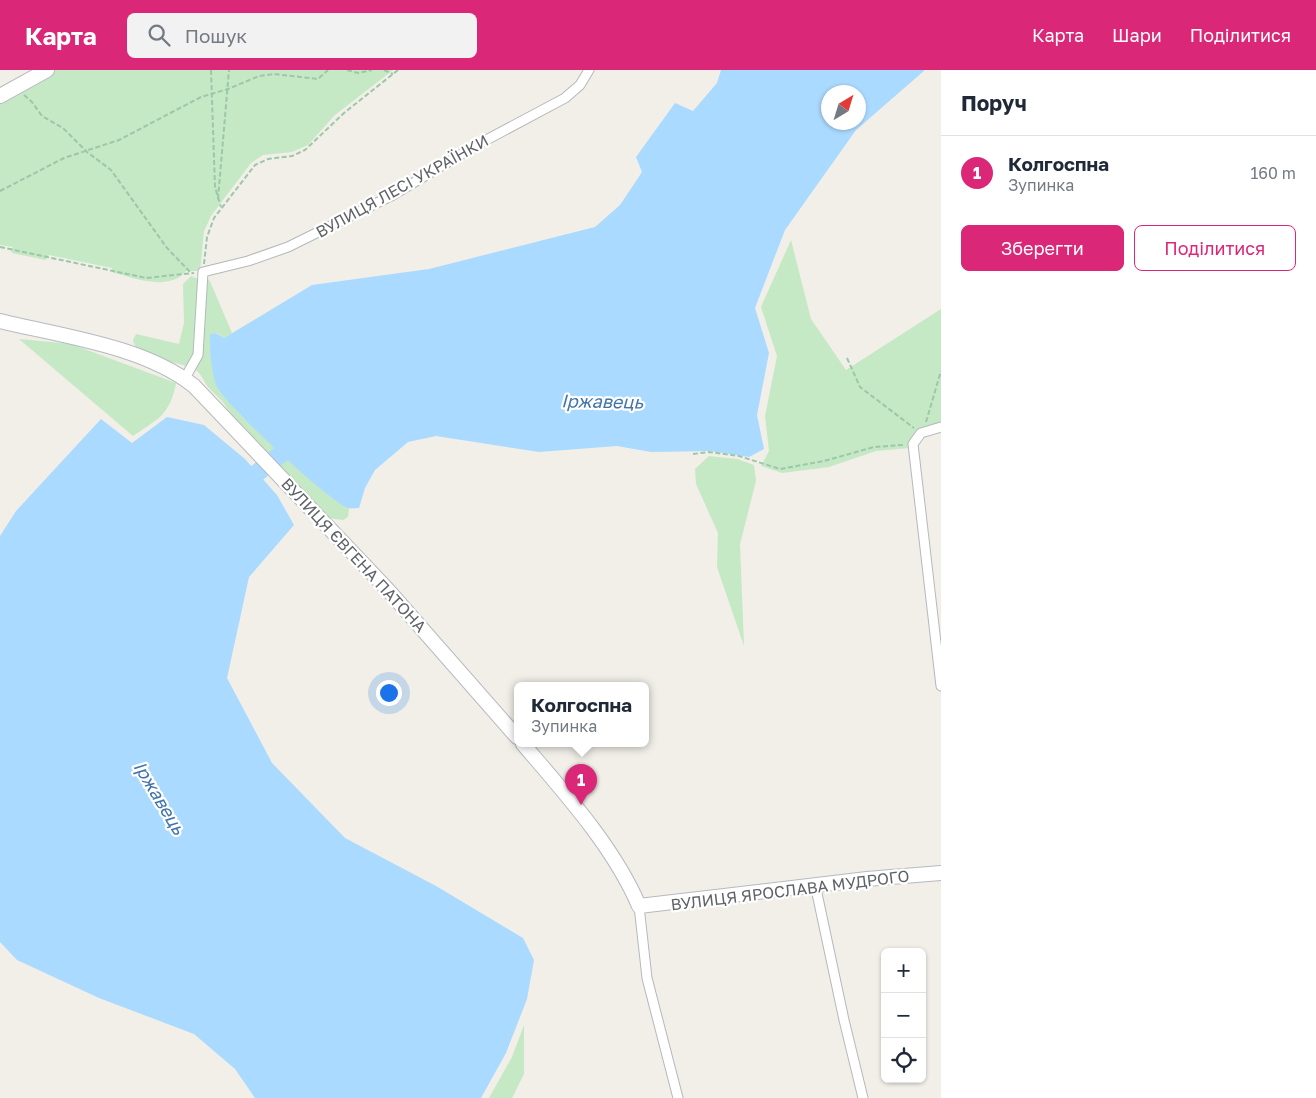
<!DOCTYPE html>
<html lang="uk">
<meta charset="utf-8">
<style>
body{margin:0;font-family:"Golos Text",sans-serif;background:#f2f2f3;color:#1f2937}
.controls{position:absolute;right:15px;bottom:15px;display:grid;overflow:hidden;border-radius:8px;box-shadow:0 1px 4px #0004}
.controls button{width:45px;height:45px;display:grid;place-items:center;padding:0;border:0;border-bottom:1px solid #e0e1e3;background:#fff;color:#1f2937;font:25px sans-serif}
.compass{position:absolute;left:821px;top:15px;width:45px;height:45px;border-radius:50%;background:#fff;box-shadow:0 1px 4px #0004;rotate:38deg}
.you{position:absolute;left:388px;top:622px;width:18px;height:18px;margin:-12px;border:4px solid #fff;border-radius:50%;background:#1a73e8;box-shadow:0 0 0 8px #1a73e833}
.badge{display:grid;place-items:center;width:32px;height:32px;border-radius:50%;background:#db2777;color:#fff;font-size:16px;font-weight:700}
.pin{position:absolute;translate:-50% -41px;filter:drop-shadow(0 1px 2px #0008)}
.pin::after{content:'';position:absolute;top:26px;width:18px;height:15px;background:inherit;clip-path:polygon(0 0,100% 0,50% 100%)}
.popup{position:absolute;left:514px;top:612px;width:135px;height:65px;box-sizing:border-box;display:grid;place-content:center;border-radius:8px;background:#fff;filter:drop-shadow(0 1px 4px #0005);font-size:16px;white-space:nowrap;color:#747a83}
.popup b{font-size:19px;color:#1f2937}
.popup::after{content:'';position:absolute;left:50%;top:100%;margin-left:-10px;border:10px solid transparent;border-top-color:#fff}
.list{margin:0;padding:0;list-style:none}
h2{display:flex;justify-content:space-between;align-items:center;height:65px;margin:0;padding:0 20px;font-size:21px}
h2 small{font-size:16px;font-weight:400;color:#747a83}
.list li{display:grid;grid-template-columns:32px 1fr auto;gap:15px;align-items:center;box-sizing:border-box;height:75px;padding:0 20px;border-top:1px solid #e0e1e3}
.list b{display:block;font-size:19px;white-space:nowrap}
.list p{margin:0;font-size:16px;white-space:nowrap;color:#747a83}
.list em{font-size:16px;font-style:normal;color:#747a83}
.actions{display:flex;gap:10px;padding:15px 20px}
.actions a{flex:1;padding:11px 0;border:1px solid #db2777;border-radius:8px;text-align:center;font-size:18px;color:#db2777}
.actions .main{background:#db2777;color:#fff}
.icon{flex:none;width:28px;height:28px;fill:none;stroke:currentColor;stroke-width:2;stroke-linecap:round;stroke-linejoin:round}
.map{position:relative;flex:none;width:941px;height:1028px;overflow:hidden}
header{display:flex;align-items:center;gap:30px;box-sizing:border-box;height:70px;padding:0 25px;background:#db2777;color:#fff}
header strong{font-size:24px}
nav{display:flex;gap:28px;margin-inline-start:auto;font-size:18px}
.search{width:350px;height:45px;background:#f2f2f3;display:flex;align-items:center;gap:12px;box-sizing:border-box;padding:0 18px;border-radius:8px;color:#747a83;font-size:19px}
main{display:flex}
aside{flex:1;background:#fff}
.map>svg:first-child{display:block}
.green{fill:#c5e8c5}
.water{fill:#aadaff;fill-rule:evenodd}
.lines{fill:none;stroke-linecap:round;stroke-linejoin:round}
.river{stroke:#aadaff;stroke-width:18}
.street-casing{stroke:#b5b8bc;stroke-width:11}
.secondary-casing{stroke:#b6babf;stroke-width:16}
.path{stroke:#9cc7a9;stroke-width:2;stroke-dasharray:5 2.5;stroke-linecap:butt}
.street{stroke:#fff;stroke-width:9}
.secondary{stroke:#fff;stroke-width:14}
.labels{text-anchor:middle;stroke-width:4.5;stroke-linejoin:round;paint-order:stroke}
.street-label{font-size:16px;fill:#5f6368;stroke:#fff}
.water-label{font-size:18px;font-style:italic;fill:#4174aa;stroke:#fff}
</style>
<header>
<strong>Карта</strong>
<div class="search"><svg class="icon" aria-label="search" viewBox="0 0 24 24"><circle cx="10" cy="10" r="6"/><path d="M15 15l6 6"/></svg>Пошук</div>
<nav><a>Карта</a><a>Шари</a><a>Поділитися</a></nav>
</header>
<main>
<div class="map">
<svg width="941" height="1028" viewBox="0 0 941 1028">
<rect width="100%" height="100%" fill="#f1efe8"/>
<!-- green -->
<g class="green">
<path d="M56 0H393L335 45 308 75 292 82 263 85 251 93 211 146 204 161 200 201H186C169 222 133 208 112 202V198L49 185 46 190 12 183 11 180 13 177 0 175V32Z"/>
<path d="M791 170 811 249 846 300 941 239V355L920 361 910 378 876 381 829 397 782 403 761 396 769 381 765 346 777 286 761 237Z"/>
<path d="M191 206 198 209 197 222 202 224 209 209 232 263 224 268 217 263 210 264 217 316 240 344 282 384 327 424 349 438 348 447 343 450 328 448 228 340C223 330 215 325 208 317 204 312 202 305 197 301 182 290 136 292 133 270L136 264 179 274 184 253 183 214Z"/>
<path d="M19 269 71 274 176 313C170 345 158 349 133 366Z"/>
<path d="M709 386 737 389 754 395 756 411 740 474 744 576 717 497 718 463 696 414 695 399Z"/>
<path d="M524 955V1004L512 1028H489L512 987Z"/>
</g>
<!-- water -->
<g class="water">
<path d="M721 0H925L856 60 785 160 755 238 769 283 757 345 764 379 749 387 710 381 651 382 617 376 539 382 436 366 408 372 375 400 365 418 359 438C356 438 351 439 348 438 327 430 228 337 217 317 212 306 209 276 210 264L216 263 224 268 312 215 429 199 595 157 620 135 642 102 636 87 675 33 693 41 717 13ZM828 22H858V52H828Z"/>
<path d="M167 347 204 355 245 389 277 425 294 455 249 507 227 608 272 693 345 768 436 816 523 868 534 890 527 929 506 983 481 1028H255L235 999 194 964 99 928 17 890 0 872V466L16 441 101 349 132 373Z"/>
</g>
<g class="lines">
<!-- river -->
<g class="river">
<path d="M276 388 299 370"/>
<path d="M240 417 262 399"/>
</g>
<defs>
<g id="street">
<path d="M185 308 198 285 203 202 248 191 288 177 393 125 475 76 565 28 580 15 589 0"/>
<path d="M941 357 921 363 913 374 941 616"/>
<path d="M815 814 844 950 863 1028"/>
<path d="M639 836 647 908 678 1028"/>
</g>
<g id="secondary">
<path d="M0 26 47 0"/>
<path d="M0 251C61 266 144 276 194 316L388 520 517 667"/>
<path d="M523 674C564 722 614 777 639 836L867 809 941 803"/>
</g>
</defs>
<!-- street casing -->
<use href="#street" class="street-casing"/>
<!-- secondary casing -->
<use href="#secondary" class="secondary-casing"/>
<!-- path -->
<g class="path">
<path d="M211 0 215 117 221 137"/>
<path d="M347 0 358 3 372 0"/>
<path d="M384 0 393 4"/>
<path d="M24 25 32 32 42 46 63 58 87 82 111 100 167 178 191 203"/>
<path d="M0 121 64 88 119 70 201 27 228 19 259 6 274 4 318 9 328 0"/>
<path d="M218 129 229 0"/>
<path d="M0 177 146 208 194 203"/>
<path d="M204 194 207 167 214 148 255 95 268 89 292 86 305 80 344 43 398 0"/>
<path d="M847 288 860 317 914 358"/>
<path d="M926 352 941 301"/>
<path d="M693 384 709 382 739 386 780 399 824 391 874 377 903 375"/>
</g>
<!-- street -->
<use href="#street" class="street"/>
<!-- secondary -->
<use href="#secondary" class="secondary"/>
</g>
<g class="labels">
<!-- street labels -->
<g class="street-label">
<text transform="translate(402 116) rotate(-29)" y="6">ВУЛИЦЯ ЛЕСІ УКРАЇНКИ</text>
<text transform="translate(354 485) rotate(47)" y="6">ВУЛИЦЯ ЄВГЕНА ПАТОНА</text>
<text transform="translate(790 820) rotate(-7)" y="6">ВУЛИЦЯ ЯРОСЛАВА МУДРОГО</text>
</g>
<!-- water labels -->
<g class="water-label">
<text transform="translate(602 332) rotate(1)" y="6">Іржавець</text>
<text transform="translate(159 728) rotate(59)" y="6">Іржавець</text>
</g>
</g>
</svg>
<div class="controls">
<button>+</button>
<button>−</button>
<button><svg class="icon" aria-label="locate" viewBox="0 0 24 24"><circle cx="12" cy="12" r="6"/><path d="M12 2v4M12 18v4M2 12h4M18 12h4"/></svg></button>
</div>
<svg class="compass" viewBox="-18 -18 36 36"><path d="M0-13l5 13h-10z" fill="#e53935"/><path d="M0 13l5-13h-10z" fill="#747a83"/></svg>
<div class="you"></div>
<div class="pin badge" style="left:581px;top:735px">1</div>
<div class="popup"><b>Колгоспна</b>Зупинка</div>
</div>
<aside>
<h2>Поруч<small></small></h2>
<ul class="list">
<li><span class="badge">1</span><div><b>Колгоспна</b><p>Зупинка</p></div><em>160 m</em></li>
</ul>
<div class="actions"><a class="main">Зберегти</a><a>Поділитися</a></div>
</aside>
</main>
